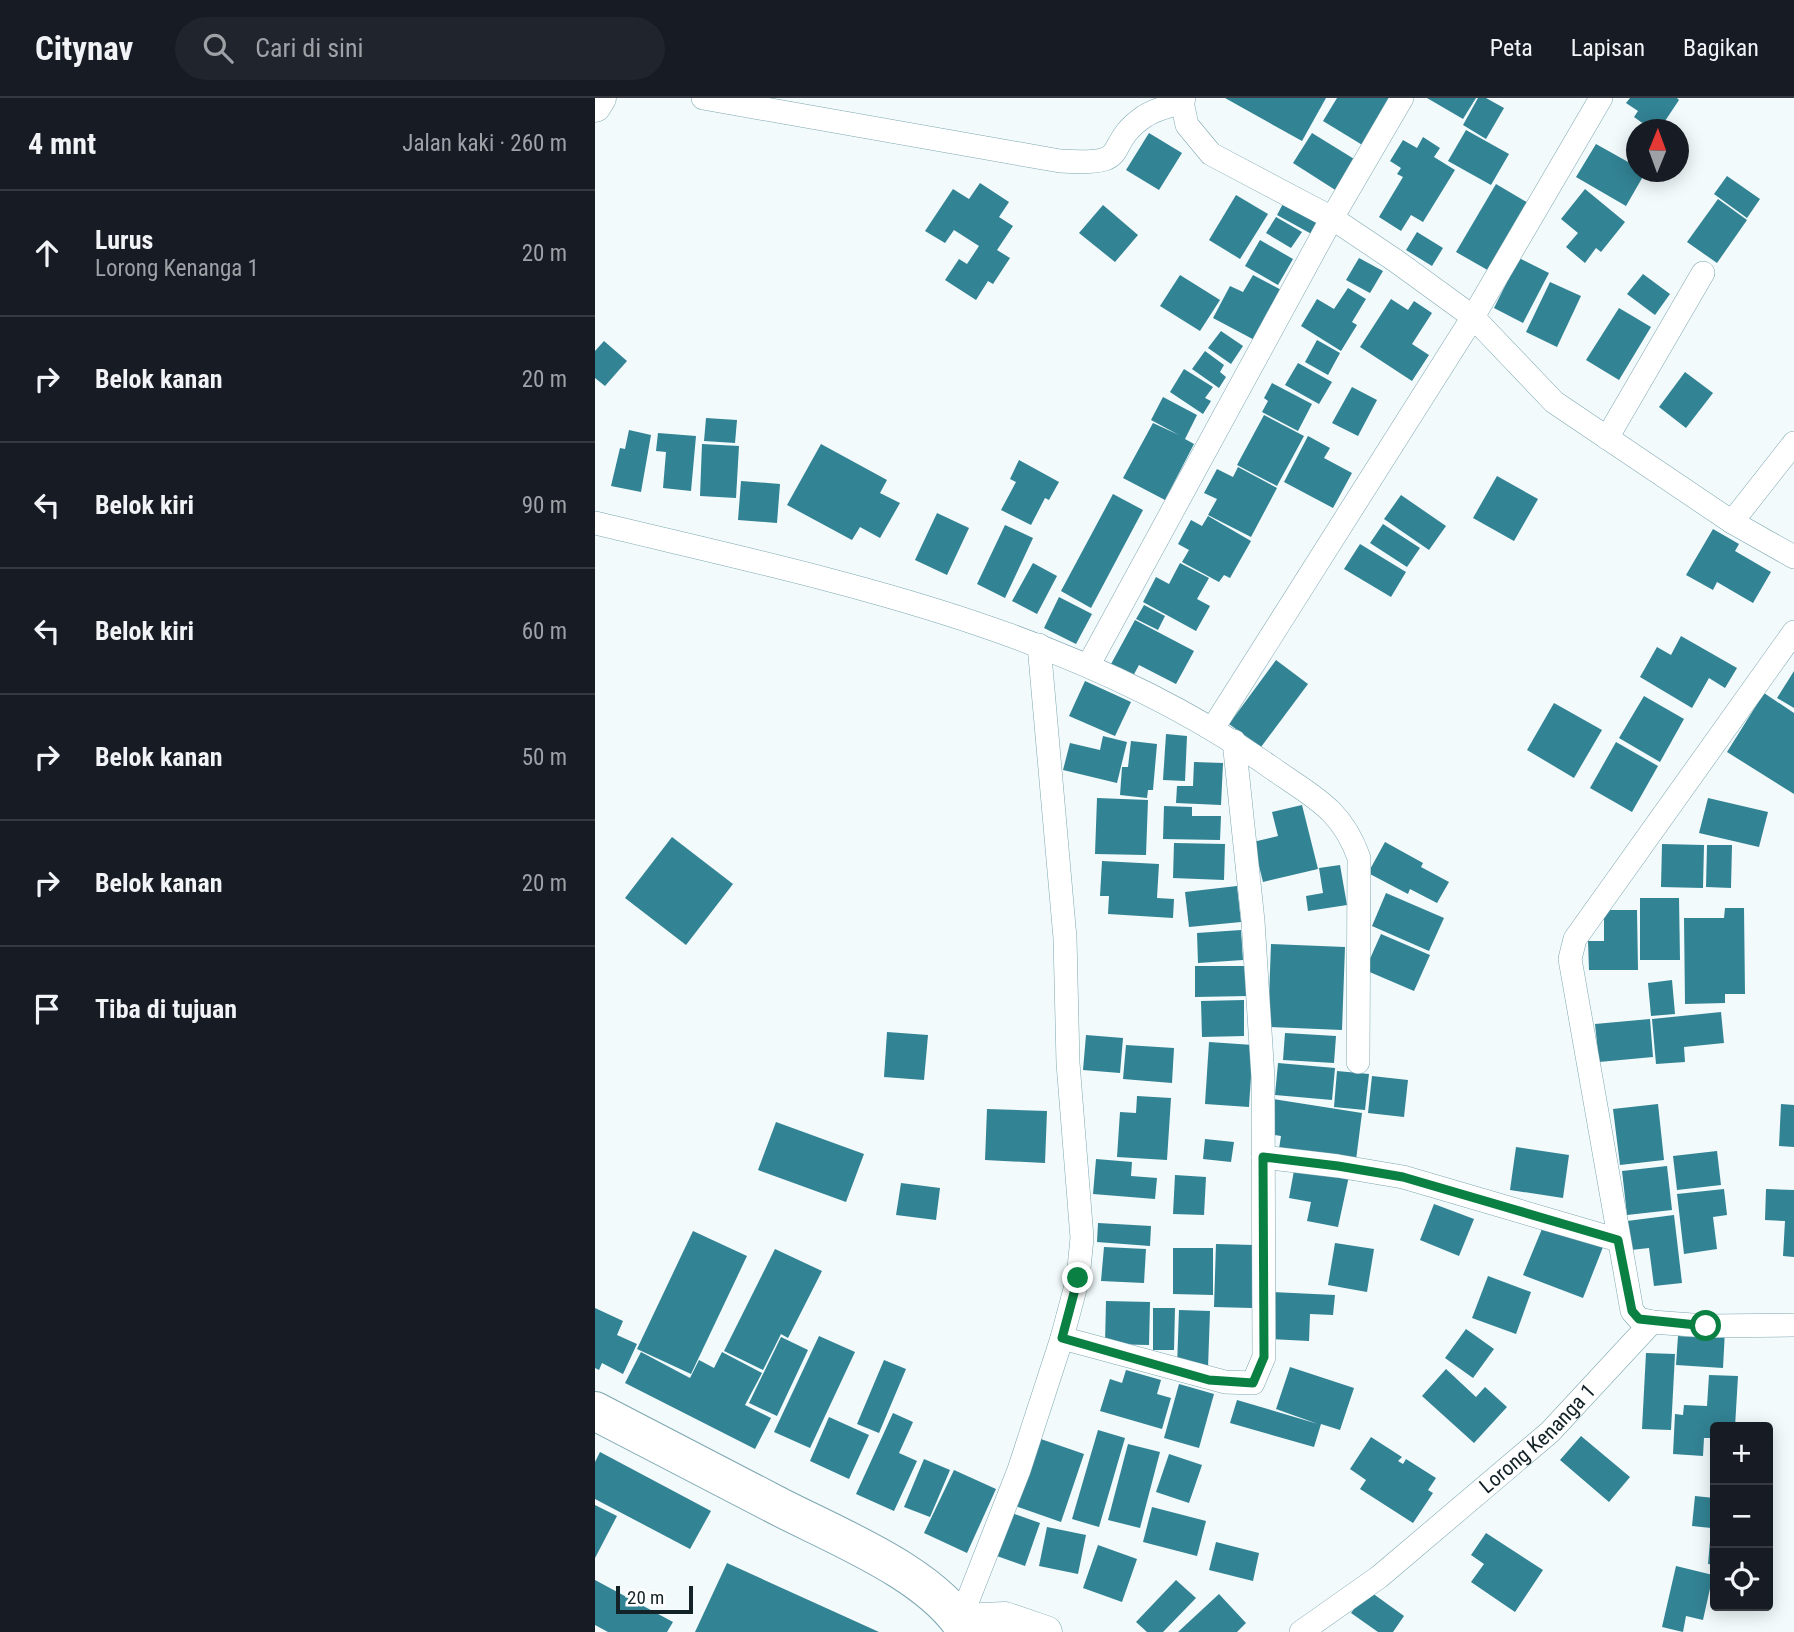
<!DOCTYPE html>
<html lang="id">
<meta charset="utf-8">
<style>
body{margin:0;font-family:"Roboto Condensed",sans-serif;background:#20242c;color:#f1f3f6}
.controls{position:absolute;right:21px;bottom:21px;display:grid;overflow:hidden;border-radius:7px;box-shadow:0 4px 18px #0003}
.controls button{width:63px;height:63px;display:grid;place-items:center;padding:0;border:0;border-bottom:2px solid #363941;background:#171b24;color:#f1f3f6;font:35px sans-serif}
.compass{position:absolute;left:1031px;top:21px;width:63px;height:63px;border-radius:50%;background:#171b24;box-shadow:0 4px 18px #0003;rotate:1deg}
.scale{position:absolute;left:21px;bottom:18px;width:77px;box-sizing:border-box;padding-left:7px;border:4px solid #122226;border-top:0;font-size:19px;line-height:24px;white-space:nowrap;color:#122226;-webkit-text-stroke:5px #fff;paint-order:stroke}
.stop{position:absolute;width:21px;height:21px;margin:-16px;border:5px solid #0b8043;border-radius:50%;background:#fff}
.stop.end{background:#0b8043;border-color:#fff;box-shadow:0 2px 7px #0008}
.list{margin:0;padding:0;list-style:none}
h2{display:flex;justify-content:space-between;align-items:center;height:91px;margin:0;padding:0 28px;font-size:30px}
h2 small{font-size:23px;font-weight:400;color:#9ea1a6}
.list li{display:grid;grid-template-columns:46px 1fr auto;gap:21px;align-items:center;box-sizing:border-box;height:126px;padding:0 28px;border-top:2px solid #363941}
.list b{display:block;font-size:26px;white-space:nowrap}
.list p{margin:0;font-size:23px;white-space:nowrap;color:#9ea1a6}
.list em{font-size:23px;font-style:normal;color:#9ea1a6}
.icon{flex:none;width:38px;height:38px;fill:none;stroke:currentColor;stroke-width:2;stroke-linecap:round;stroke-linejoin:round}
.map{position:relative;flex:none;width:1199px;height:1534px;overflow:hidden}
header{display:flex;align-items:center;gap:42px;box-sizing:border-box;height:98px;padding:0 35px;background:#171b24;border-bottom:2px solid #363941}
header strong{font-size:33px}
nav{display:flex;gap:38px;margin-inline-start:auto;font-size:24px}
.search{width:490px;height:63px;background:#20242c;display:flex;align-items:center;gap:18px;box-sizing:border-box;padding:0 24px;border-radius:38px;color:#9ea1a6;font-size:26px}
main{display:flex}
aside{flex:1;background:#171b24}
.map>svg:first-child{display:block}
.building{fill:#328394}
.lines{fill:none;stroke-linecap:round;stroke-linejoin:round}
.street-casing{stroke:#7da7b1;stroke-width:24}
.secondary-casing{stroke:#7da7b1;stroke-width:33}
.highway-casing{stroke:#7da7b1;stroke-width:40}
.street{stroke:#fff;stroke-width:23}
.secondary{stroke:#fff;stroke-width:32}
.highway{stroke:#fff;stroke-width:38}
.route{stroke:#0b8043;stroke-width:9}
.labels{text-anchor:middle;stroke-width:5;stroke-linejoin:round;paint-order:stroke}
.street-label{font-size:21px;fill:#122226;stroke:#fff}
</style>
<header>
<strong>Citynav</strong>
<div class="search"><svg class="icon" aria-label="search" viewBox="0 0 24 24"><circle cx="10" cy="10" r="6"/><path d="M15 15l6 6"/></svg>Cari di sini</div>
<nav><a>Peta</a><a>Lapisan</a><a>Bagikan</a></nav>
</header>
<main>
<aside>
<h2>4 mnt<small>Jalan kaki · 260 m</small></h2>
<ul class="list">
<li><svg class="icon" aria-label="ahead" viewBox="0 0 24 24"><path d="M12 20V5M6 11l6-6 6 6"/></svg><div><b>Lurus</b><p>Lorong Kenanga 1</p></div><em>20 m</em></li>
<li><svg class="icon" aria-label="right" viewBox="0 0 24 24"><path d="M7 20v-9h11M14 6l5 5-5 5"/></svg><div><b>Belok kanan</b></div><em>20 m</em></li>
<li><svg class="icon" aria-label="left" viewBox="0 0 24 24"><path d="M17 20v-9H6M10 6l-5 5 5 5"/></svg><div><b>Belok kiri</b></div><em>90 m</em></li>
<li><svg class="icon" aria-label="left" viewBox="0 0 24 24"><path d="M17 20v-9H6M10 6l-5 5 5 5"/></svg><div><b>Belok kiri</b></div><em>60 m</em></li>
<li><svg class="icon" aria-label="right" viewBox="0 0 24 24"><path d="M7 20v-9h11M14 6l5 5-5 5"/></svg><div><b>Belok kanan</b></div><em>50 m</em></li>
<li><svg class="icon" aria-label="right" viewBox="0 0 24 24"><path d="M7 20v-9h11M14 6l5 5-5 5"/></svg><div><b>Belok kanan</b></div><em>20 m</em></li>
<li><svg class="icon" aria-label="arrive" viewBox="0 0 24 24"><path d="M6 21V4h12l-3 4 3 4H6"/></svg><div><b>Tiba di tujuan</b></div></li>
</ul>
</aside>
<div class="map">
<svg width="1199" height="1534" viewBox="0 0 1199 1534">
<rect width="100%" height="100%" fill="#f2fafc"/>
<!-- building -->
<g class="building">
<path d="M630 0H731L707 43Z"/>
<path d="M742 0H799L769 48 728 23Z"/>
<path d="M832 0H881L868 21Z"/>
<path d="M883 0H891L909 10 891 41 868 27Z"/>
<path d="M1035 0H1082L1084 2 1064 32H1057L1039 19 1043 13 1031 5Z"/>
<path d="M871 32 914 56 896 87 853 63Z"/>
<path d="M554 35 587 55 564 92 531 72Z"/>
<path d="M717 35 764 64 745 95 698 65Z"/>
<path d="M828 39 845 50 839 59 860 72 828 124 816 117 806 133 784 119 808 79 802 76 806 70 795 63 808 42 822 50Z"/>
<path d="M1001 46 1042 69V74L1050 75 1031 108 981 79Z"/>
<path d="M1132 78 1165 101 1152 120 1119 96Z"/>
<path d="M385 85 414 104 404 119 418 128 402 152 415 160 398 186 393 183 381 202 350 182 364 161 372 166 384 148 359 132 350 145 330 133 358 91 374 101Z"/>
<path d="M901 86 935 106 896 174 861 154Z"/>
<path d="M990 91 1030 124 1006 154 1001 150 990 165 971 149 983 135 966 121Z"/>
<path d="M641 97 673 116 645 161 614 142Z"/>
<path d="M1123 101 1152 122 1122 165 1092 144Z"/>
<path d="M690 102 730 124 722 139 682 117Z"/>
<path d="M508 107 543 137 520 164 484 135Z"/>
<path d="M681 119 707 134 696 150 671 135Z"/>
<path d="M822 134 848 150 837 168 811 152Z"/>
<path d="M665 142 698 161 683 187 650 168Z"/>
<path d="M764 160 788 173 775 195 751 182Z"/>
<path d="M924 160 954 175 928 225 899 210Z"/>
<path d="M1048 176 1075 196 1060 217 1032 196Z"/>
<path d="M585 177 625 202 605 233 565 208Z"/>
<path d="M658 177 694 196 667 246 618 220 635 188 648 194Z"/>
<path d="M955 184 986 198 962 249 931 234Z"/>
<path d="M753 190 771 201 757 224 762 227 746 253 706 228 722 201 739 211Z"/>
<path d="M796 201 813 212 819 203 837 215 817 246 834 257 817 283 765 249Z"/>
<path d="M1024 210 1056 229 1024 282 991 262Z"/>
<path d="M626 233 648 248 636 266 613 250Z"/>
<path d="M722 242 745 255 733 277 710 264Z"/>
<path d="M9 243 32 263 10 288 0 280V253Z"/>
<path d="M610 253 629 267 625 274 631 279 624 290 597 271Z"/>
<path d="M703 265 737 284 724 306 690 287Z"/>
<path d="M589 271 618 289 610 300 616 303 608 316 575 294Z"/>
<path d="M1090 274 1118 295 1091 330 1064 309Z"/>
<path d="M677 285 717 306 703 333 667 314 673 303 669 300Z"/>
<path d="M757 289 782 302 763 338 737 325Z"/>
<path d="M568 299 602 317 590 341 599 346 570 402 528 380 558 325 584 337 556 322Z"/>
<path d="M669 317 709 338 682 388 642 367Z"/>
<path d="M111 320 142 322 140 345 109 343Z"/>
<path d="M34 332 56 337 46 394 16 388 25 350 30 351Z"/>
<path d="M63 335 101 338 96 393 68 390 71 354 61 353Z"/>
<path d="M713 338 735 350 729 360 757 375 738 410 689 384Z"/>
<path d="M107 346 144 348 141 400 105 398Z"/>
<path d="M226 346 292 382 285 395 305 405 285 440 265 429 257 442 192 407Z"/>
<path d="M424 362 464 384 454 402 450 400 436 427 406 412 421 384 415 381Z"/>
<path d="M643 369 682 390 656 439 613 417 622 401 609 395 622 371 638 379Z"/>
<path d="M902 378 943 401 919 443 878 420Z"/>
<path d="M146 383 185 386 182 425 143 422Z"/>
<path d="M518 396 548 412 496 510 466 493Z"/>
<path d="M806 397 851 428 834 452 789 421Z"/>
<path d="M342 415 374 430 352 477 320 462Z"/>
<path d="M613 418 656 443 635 480 629 477 624 484 587 464 594 452 583 446 596 422 607 428Z"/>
<path d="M788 426 825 450 812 469 775 445Z"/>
<path d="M410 427 438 440 410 500 382 486Z"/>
<path d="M1118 431 1144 446 1140 453 1176 474 1158 505 1122 484 1118 492 1091 477Z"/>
<path d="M765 446 811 474 796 499 749 471Z"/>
<path d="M438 465 462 478 442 516 417 503Z"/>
<path d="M585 465 614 480 602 501 615 508 601 533 548 504 561 479 574 486Z"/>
<path d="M464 499 497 516 481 546 449 530Z"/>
<path d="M549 507 570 518 563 532 541 521Z"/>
<path d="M540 522 599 553 581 586 544 567 538 578 516 566Z"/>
<path d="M1086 538 1142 570 1130 590 1114 580 1097 610 1045 579 1062 549 1076 557Z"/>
<path d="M681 562 713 586 666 649 634 626Z"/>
<path d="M1199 573V610L1182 600Z"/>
<path d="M490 583 536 604 520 638 474 618Z"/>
<path d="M1169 595 1199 615V696L1132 654Z"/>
<path d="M1049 598 1089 621 1065 664 1024 640Z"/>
<path d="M959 605 1007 632 979 680 932 652Z"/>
<path d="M571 636 592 638 590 683 568 682Z"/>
<path d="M508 638 532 644 522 685 468 672 475 645 505 652Z"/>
<path d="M536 643 562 646 558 692H553L552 700 525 697 527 669H533Z"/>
<path d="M1021 644 1063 668 1037 714 995 690Z"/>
<path d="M599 664 628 665 626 707 581 705 582 688H598Z"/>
<path d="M502 700 553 702 551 757 500 756Z"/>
<path d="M1113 700 1173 714 1164 749 1104 735Z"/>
<path d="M707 707 723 771 668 784 658 744 683 738 677 714Z"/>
<path d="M569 708 597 709V718H626L625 742 568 741Z"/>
<path d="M77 739 138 786 91 847 30 800Z"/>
<path d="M790 744 828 765 826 769 854 784 842 805 815 791 813 796 773 775Z"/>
<path d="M579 745 630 746 629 782 578 780Z"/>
<path d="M1067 746 1109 747 1108 790 1066 789Z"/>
<path d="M1112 747H1137L1136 790 1111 789Z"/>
<path d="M507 763 564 766 562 800 579 801 578 820 513 816 514 798H505Z"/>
<path d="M745 767 752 807 713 813 711 798 728 795 724 770Z"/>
<path d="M642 788 646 824 594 829 590 794Z"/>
<path d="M791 795 849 820 834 853 777 828Z"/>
<path d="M1045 800H1084L1085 862H1045Z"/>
<path d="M1130 810H1149L1150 896H1130V905L1090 906 1089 820H1129Z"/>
<path d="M1009 812H1042L1043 872H994L993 843H1009Z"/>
<path d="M646 832 648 862 603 865 602 835Z"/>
<path d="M786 836 835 857 819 893 770 872Z"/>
<path d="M676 846 750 849 747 932 673 929Z"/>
<path d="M600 868H653V898L600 899Z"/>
<path d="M1077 882 1080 916 1056 918 1053 885Z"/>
<path d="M649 902V938L607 939 606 903Z"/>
<path d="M1126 914 1129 945 1089 949 1090 964 1061 966 1057 921Z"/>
<path d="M1055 921 1058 959 1004 964 1000 926Z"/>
<path d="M292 934 333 937 329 982 289 979Z"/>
<path d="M690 935 741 938 739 965 688 962Z"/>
<path d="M491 937 528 940 525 975 488 972Z"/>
<path d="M614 944 658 947 654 1009 610 1006Z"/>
<path d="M531 947 579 950 577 985 528 981Z"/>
<path d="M683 965 740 970 737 1002 680 997Z"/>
<path d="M742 973 774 976 770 1012 739 1009Z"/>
<path d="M777 978 813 982 809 1019 773 1015Z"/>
<path d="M542 998 576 1000 572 1062 522 1059 525 1014 541 1015Z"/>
<path d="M678 1001 767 1015 761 1062 684 1051 686 1038 673 1036Z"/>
<path d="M1063 1006 1069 1062 1025 1067 1018 1011Z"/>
<path d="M1186 1006 1199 1007V1049L1184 1048Z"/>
<path d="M392 1011 452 1013 450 1065 390 1062Z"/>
<path d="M181 1024 269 1056 251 1104 163 1072Z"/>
<path d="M610 1041 639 1044 636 1064 608 1061Z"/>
<path d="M921 1049 974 1057 968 1100 915 1092Z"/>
<path d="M1122 1053 1126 1087 1082 1092 1078 1058Z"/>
<path d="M501 1061 537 1064 536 1078 562 1080 560 1101 498 1096Z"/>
<path d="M700 1067 754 1078 743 1129 712 1123 716 1104 694 1100Z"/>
<path d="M1072 1068 1077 1112 1032 1117 1027 1073Z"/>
<path d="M580 1077 611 1079 609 1117 578 1116Z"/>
<path d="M306 1085 345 1090 341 1122 301 1117Z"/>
<path d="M1129 1091 1132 1117 1118 1119 1122 1151 1089 1156 1082 1096Z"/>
<path d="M1171 1091 1199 1092V1159L1188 1158 1190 1123 1170 1122Z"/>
<path d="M839 1106 879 1121 864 1158 825 1142Z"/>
<path d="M1079 1117 1087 1185 1059 1188 1054 1150 1036 1152 1032 1123Z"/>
<path d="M503 1125 556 1128 555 1148 502 1144Z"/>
<path d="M949 1126 1008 1149 988 1200 928 1177Z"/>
<path d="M98 1133 152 1158 96 1276 42 1251Z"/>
<path d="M740 1145 779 1151 772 1194 733 1187Z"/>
<path d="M621 1146 659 1147 657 1210 619 1209Z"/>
<path d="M509 1149 551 1151 549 1185 506 1183Z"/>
<path d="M578 1150H618V1197L578 1196Z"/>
<path d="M180 1151 227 1173 193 1240 186 1236 168 1272 129 1253Z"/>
<path d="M893 1178 936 1194 921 1236 877 1220Z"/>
<path d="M677 1194 740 1197 738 1217 715 1216 714 1243 675 1241Z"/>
<path d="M511 1203 555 1204 554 1247 510 1246Z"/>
<path d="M0 1210 28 1223 22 1237 42 1246 28 1276 7 1265 4 1272 0 1270Z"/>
<path d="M558 1210H580L579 1252H558Z"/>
<path d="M584 1212 615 1213 613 1270 582 1269Z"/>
<path d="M1100 1230 1130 1232 1128 1270 1081 1267 1083 1238 1099 1239Z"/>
<path d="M871 1231 899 1251 878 1280 850 1260Z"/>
<path d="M224 1238 260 1254 215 1350 179 1334Z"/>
<path d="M186 1239 213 1252 182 1318 154 1305Z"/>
<path d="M46 1254 95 1280 104 1262 119 1270 127 1254 167 1275 150 1307 176 1320 160 1351 30 1285Z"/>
<path d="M1051 1255 1080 1256 1076 1332 1047 1331Z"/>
<path d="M289 1262 311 1271 284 1335 262 1326Z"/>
<path d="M695 1269 759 1290 745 1332 726 1326 719 1349 635 1325 642 1302 723 1326 681 1311Z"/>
<path d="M851 1271 881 1299 890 1289 912 1309 879 1345 827 1298Z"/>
<path d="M531 1272 566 1282 562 1296 576 1300 567 1331 505 1313 515 1281 527 1285Z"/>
<path d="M1114 1277 1143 1278 1140 1329H1120V1340H1109L1108 1358 1078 1356 1080 1316 1088 1317 1089 1307 1112 1308Z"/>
<path d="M584 1286 619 1296 604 1350 569 1340Z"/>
<path d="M298 1315 318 1324 304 1355 322 1363 299 1413 261 1396Z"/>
<path d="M234 1319 274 1337 254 1381 215 1363Z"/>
<path d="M503 1332 530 1340 504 1429 477 1421Z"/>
<path d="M986 1338 1035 1379 1014 1404 965 1362Z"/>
<path d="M776 1339 807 1359 803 1363 808 1366 811 1361 841 1380 833 1392 838 1395 818 1425 765 1391 771 1382 755 1371Z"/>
<path d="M443 1340 489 1356 466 1424 420 1408Z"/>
<path d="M533 1346 565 1354 545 1430 513 1422Z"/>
<path d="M5 1354 116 1413 95 1451 0 1401V1364Z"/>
<path d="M574 1356 607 1367 594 1405 561 1394Z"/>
<path d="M329 1361 355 1372 335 1419 309 1409Z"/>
<path d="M359 1372 401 1391 372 1455 329 1435Z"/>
<path d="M1100 1398 1119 1400 1116 1430 1097 1428Z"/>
<path d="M0 1407 22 1418 0 1460Z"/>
<path d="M557 1409 611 1423 602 1458 548 1444Z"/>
<path d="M414 1414 445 1425 430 1468 399 1457Z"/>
<path d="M452 1429 491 1437 483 1476 444 1468Z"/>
<path d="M891 1435 948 1472 920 1514 876 1484 889 1466 876 1457Z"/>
<path d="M1115 1443H1120V1467L1113 1466Z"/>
<path d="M621 1444 664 1455 658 1483 614 1472Z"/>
<path d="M503 1447 542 1461 527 1504 488 1490Z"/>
<path d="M132 1465 284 1534H100Z"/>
<path d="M1081 1468 1118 1477 1108 1522 1091 1518 1088 1534 1067 1529Z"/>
<path d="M0 1482 78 1524 72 1534H13L0 1527Z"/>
<path d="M581 1482 601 1500 568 1534H552L541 1524Z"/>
<path d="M773 1492 809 1518 798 1534H783L756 1515Z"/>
<path d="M624 1496 651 1525 642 1534H583Z"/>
</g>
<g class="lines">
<defs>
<g id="street">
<path d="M108 0 465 63C543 68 504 49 550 18 561 11 575 8 587 4"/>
<path d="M589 0 587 4 592 27 616 56 737 120 801 163 878 219 959 304 1137 424 1199 459"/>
<path d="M1012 340 1108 175"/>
<path d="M1137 424 1199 345"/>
<path d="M0 425C232 481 475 528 674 668 716 698 746 709 764 760L763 964"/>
<path d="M493 568 737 120 807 0"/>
<path d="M618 630 878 219 1006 0"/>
<path d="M668 1059 743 1068 808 1079 1023 1142"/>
<path d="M1057 1224 1044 1221 1037 1213 975 861 980 841 1199 534"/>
<path d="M467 1240 630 1284 658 1285 669 1259 668 980 658 823 639 643"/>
<path d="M365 1522 424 1372 467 1240 483 1180 487 1140 473 965 470 840 444 547"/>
<path id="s1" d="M706 1534 784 1479 955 1334 1057 1224 1111 1228 1199 1227"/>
</g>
<g id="secondary">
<path d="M0 8 5 0"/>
<path d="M365 1522 410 1520 451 1534"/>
</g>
<path id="highway" d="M0 1313C60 1344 120 1375 179 1406 238 1437 338 1475 372 1534"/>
</defs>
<!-- street casing -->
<use href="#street" class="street-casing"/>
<!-- secondary casing -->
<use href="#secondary" class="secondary-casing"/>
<!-- highway casing -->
<use href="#highway" class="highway-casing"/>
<!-- street -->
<use href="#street" class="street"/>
<!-- secondary -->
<use href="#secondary" class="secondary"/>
<!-- highway -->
<use href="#highway" class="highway"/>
</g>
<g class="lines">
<!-- route -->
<path class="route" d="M483 1180 467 1240 614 1282 658 1285 669 1259 668 1059 743 1068 808 1079 1023 1142 1037 1213 1044 1221 1111 1228"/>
</g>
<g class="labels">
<!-- street labels -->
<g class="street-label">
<text dy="7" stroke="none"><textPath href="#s1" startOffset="306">Lorong Kenanga 1</textPath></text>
</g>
</g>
</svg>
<div class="controls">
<button>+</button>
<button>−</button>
<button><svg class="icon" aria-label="locate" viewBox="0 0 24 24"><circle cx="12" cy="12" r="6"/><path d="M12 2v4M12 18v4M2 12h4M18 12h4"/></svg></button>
</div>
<svg class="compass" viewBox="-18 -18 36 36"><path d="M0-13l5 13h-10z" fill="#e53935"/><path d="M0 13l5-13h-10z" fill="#9ea1a6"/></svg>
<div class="scale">20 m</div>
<div class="stop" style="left:1111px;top:1228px"></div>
<div class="stop end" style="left:483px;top:1180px"></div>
</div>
</main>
